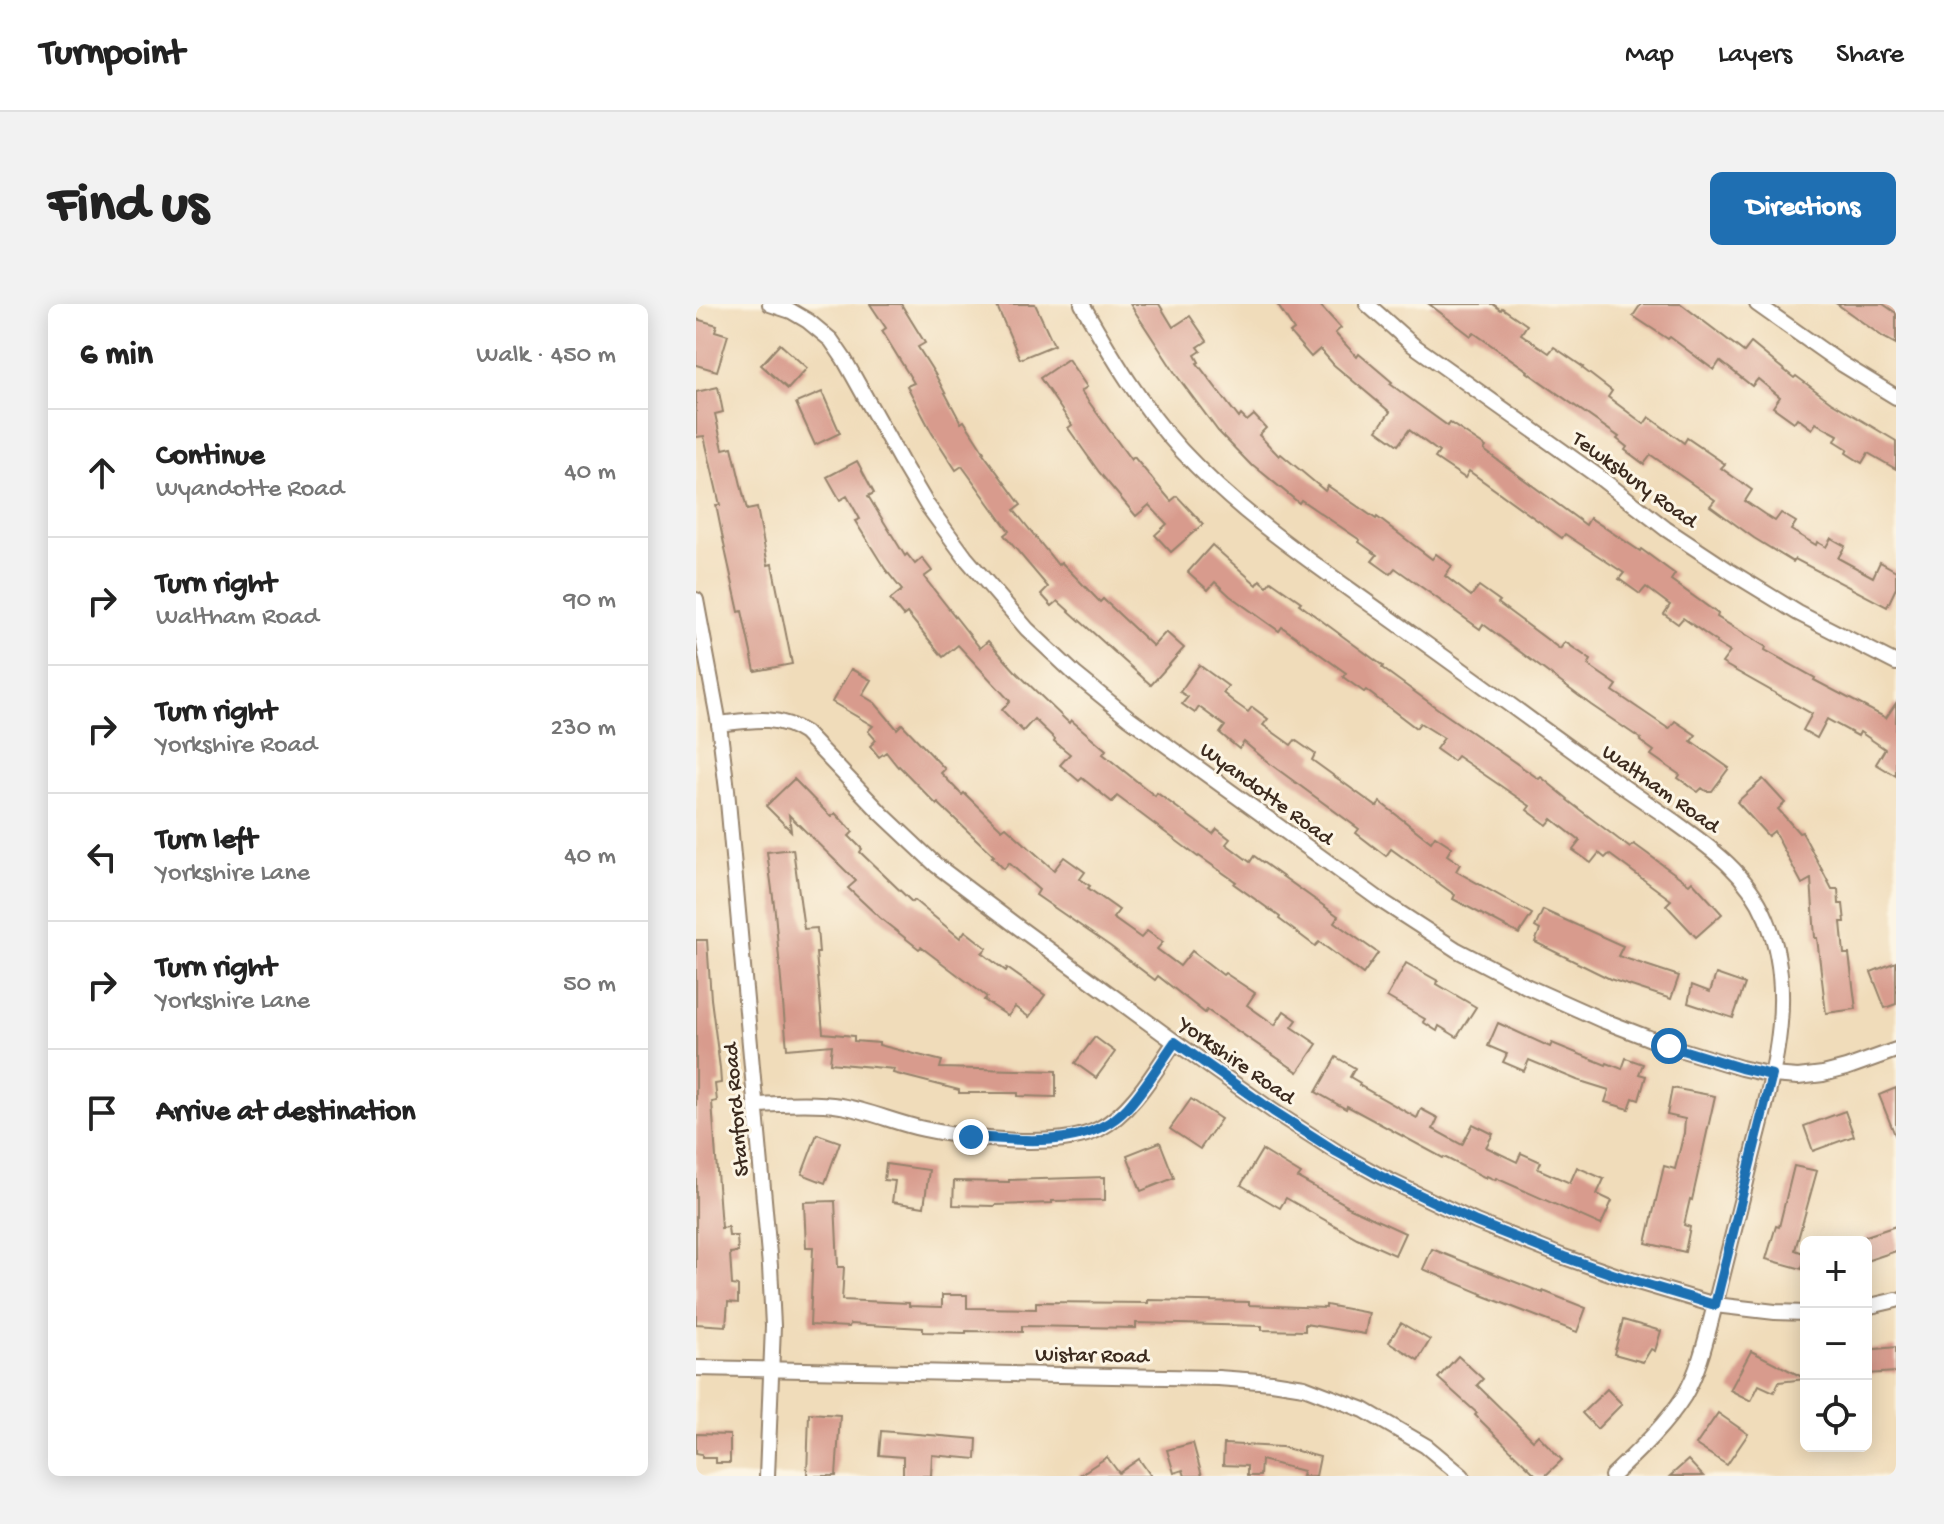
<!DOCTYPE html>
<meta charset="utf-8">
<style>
body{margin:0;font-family:"Gochi Hand",sans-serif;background:#f2f2f2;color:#222}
.controls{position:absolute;right:24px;bottom:24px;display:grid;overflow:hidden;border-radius:12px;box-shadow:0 4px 20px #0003}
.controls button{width:72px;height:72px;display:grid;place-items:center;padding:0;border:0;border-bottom:2px solid #e0e0e0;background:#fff;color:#222;font:40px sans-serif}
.stop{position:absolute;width:24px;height:24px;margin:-18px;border:6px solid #1f6fb2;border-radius:50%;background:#fff}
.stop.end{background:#1f6fb2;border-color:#fff;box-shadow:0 2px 8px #0008}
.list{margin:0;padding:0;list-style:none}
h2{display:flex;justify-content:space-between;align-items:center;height:104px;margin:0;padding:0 32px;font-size:34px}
h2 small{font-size:26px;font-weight:400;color:#767676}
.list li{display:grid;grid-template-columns:52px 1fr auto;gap:24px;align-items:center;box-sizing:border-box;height:128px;padding:0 32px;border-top:2px solid #e0e0e0}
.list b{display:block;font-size:30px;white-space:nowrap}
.list p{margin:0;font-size:26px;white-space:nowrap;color:#767676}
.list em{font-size:26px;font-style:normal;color:#767676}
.icon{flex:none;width:44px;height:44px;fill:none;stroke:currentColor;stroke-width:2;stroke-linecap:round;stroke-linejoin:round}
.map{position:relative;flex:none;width:1200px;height:1172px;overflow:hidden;border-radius:12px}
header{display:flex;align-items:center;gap:48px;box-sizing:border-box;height:112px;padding:0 40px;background:#fff;border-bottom:2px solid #e0e0e0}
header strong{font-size:38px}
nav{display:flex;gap:44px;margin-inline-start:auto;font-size:28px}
.intro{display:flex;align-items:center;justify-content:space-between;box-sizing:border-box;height:192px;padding:0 48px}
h1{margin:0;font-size:56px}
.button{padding:20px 36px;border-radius:12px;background:#1f6fb2;color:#fff;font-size:28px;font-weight:700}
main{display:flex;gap:48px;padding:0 48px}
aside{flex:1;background:#fff;border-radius:12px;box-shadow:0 4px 20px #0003}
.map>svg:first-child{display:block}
.building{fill:#d89b8d}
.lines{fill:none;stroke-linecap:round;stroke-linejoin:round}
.minor-casing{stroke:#96836c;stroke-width:18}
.minor{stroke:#fff;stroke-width:14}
.route{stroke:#1f6fb2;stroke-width:10}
.labels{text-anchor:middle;stroke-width:6;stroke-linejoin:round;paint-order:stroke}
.street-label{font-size:22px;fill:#3b2a1e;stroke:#fcf5e5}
</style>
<header>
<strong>Turnpoint</strong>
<nav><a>Map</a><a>Layers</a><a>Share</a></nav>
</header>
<div class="intro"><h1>Find us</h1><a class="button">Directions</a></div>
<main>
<aside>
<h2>6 min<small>Walk · 450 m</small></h2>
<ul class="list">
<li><svg class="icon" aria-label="ahead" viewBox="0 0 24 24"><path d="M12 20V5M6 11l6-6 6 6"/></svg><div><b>Continue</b><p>Wyandotte Road</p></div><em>40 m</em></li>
<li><svg class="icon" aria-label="right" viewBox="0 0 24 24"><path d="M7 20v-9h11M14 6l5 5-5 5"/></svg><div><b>Turn right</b><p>Waltham Road</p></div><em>90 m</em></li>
<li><svg class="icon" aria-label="right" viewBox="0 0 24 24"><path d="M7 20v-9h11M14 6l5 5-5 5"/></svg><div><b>Turn right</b><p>Yorkshire Road</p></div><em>230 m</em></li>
<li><svg class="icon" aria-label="left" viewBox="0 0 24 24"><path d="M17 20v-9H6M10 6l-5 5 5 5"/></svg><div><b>Turn left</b><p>Yorkshire Lane</p></div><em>40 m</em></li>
<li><svg class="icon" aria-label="right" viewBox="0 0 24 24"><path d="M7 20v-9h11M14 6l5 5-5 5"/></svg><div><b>Turn right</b><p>Yorkshire Lane</p></div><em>50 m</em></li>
<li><svg class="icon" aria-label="arrive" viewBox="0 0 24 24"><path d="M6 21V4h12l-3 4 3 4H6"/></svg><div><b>Arrive at destination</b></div></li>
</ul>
</aside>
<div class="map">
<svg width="1200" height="1172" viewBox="0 0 1200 1172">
<rect width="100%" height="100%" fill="#fcf5e5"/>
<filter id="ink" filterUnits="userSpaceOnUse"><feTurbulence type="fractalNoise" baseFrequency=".0125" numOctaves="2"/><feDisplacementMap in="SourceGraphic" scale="16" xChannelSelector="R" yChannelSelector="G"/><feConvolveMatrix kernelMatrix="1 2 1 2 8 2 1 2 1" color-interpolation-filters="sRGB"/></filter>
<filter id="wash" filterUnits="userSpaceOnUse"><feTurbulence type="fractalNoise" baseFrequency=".006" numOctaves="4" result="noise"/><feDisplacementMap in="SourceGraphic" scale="32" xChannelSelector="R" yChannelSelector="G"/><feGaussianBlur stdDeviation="1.8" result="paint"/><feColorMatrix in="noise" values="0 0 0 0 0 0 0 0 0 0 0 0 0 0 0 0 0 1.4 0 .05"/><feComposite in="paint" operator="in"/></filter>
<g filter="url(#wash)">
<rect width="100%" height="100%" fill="#f0dcba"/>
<g id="blocks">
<!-- building -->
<g class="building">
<path d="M174 0H205L229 39 222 43 239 70 265 119 268 117 288 148 287 149 325 201 318 206 362 261 365 258 404 298 407 295 457 342 470 328 488 344 455 381 362 297 356 302 345 290 352 283 308 231 313 227 266 162 260 166 236 129 211 82 218 79 186 27 190 24Z"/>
<path d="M300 0H339L358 41 324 55Z"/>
<path d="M434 0H463L477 23 494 12 511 37 502 43 505 47 499 51 503 58 501 59 543 114 545 111 551 117 558 111 570 124 563 131 583 152 585 150 629 187 632 182 680 215 681 213 736 255 740 250 756 262 749 272 775 292 783 282 804 297 802 299 864 345 869 338 895 356 892 361 921 381 917 387 973 425 979 417 1000 431 995 437 1033 464 1016 487H1010L1006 484 1002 488 982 474 984 471 955 451 958 447 944 437 945 435 895 401 787 320 784 325 699 264 694 270 676 257 681 251 663 238 664 236 605 196 603 199 557 161 556 162 522 127 481 72Z"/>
<path d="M581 0H623L645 24 639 29 661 53 663 50 696 78 694 80 752 122 754 119 790 143 788 146 890 221 894 214 944 247 945 245 979 270 975 276 1022 310 1021 313 1070 343 1069 346 1119 374 1118 376 1190 414 1200 399V472L1180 460 1189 445 1164 428 1162 432 1131 415 1121 434 1107 426 1116 410 1026 359 1034 348 1020 339 1021 338 987 314 982 320 968 310 974 301 950 283 944 290 923 275 928 269 869 230 866 234 773 167 769 174 739 154 743 148 713 126 702 141 681 126 694 108 638 61 624 45 615 53 594 29 598 26Z"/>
<path d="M733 0H797L805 6 806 4 831 21 825 30 853 49 858 43 887 63 886 64 916 87 912 93 948 120 953 113 988 139 991 134 1029 160 1025 164 1056 186 1049 197 1068 210 1079 217 1085 209 1100 218 1095 226 1120 241 1121 238 1130 243 1135 234 1149 242 1142 254 1177 273 1184 258 1200 267V284L1191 303 1099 255 1097 258 1058 234 1014 202 1019 196 955 151 948 160 929 146 931 143 921 135 923 133 831 68 832 67 778 29 775 32Z"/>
<path d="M945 0H985L1048 48 1055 39 1098 74 1100 72 1135 98 1200 137V165L1172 149 1166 159 1150 149 1152 145 1139 137 1142 131 1120 119 1116 125 1101 114 1098 118 1077 103 1084 93 1062 75 1056 82 1024 57 1018 66 974 33 972 35 937 12Z"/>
<path d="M1141 0H1187L1200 9V40L1187 33Z"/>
<path d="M0 15 21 21 19 27 32 31 21 67 0 61Z"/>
<path d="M84 40 111 64 92 85 65 61Z"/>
<path d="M372 55 391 83 385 87 435 156 438 153 475 197 481 192 507 220 475 248 459 231 471 220 453 201 440 212 403 168 372 124 376 121 344 74Z"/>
<path d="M22 83 27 108 19 110 27 145 36 143 51 206 61 204 72 261 76 260 96 360 59 367 46 307 43 308 29 245 20 201H24L8 132 0 133V88Z"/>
<path d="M126 88 144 129 119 141 100 99Z"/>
<path d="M161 157 178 189 172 192 209 252 211 250 219 260 226 254 236 267 228 273 284 344 292 337 320 368 373 419 375 416 410 446 407 450 459 492 461 489 517 530 521 525 534 535 530 540 554 558 558 552 642 612 638 618 682 649 667 670 623 638 619 642 583 615 584 613 538 580 540 578 503 552 502 553 421 492 416 498 386 474 383 477 364 461 374 450 358 437 359 435 338 415 327 427 306 406 314 397 262 341 247 353 211 309 207 312 194 296 206 286 189 265 159 217 164 215 151 192 144 196 131 173Z"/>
<path d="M516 241 561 281 564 276 571 282 575 277 605 298 603 300 687 362 686 364 749 410 843 475 845 473 872 495 871 496 934 544 938 540 993 580 996 577 1026 610 1000 633 970 601 975 596 913 550 909 554 903 549 895 559 877 546 884 537 856 515 851 521 831 506 834 502 761 452 757 457 740 445 748 434 724 419 720 424 670 386 668 388 647 373 650 369 586 323 583 327 534 292 519 278 512 286 492 268Z"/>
<path d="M503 361 532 382 527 389 538 398 552 408 556 403 572 415 567 421 595 441 599 436 619 450 616 456 681 503 684 498 735 538 739 532 756 543 751 551 764 560 760 567 836 610 823 630 757 595 759 591 695 545 690 552 660 529 663 525 573 459 548 438 543 445 524 429 529 422 503 403 499 409 486 400 492 393 484 388Z"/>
<path d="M155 365 175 376 166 391 179 399 201 425 206 420 249 465 245 469 266 491 268 489 306 526 310 523 358 566 368 553 389 568 384 575 394 582 392 584 423 606 417 614 445 634 451 627 467 638 461 645 484 662 496 647 527 671 529 669 559 689 551 701 579 721 588 707 601 716 596 723 621 740 602 768 511 706 509 709 462 672 459 676 414 642 340 591 343 586 313 559 308 565 296 553 298 552 242 499 241 501 203 462 202 463 190 448 183 453 174 442 180 436 172 427 177 422 136 398Z"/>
<path d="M98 475 135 513 139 509 157 528 153 532 166 545 164 548 216 598 218 596 264 634 269 627 291 644 286 649 310 667 311 664 349 691 333 713 319 703 312 712 288 696 291 693 225 643 223 645 184 614 152 584 160 577 93 511 95 527 70 502Z"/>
<path d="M1067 475 1089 499 1082 505 1103 529 1106 528 1136 585H1142L1143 600H1147L1149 618H1145L1148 650H1153L1160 705 1130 709 1121 634H1119L1115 575 1106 580 1078 527 1072 532 1041 498Z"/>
<path d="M97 545 108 625 121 624 123 649H120L127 729 158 732V737L183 739V741L246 757 244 764 360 767V793L322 792V789H263V786L197 769 198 765 134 759 136 741 91 745 79 608 71 548Z"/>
<path d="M847 606 927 642 922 652 983 672 975 695 914 675 839 638 844 626 839 623Z"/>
<path d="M0 636H11L15 695 24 764 25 779 19 780 21 797 16 798 25 924 32 923 33 932H41L42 948 34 949 36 981 42 982V999L32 998 30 1022 0 1020Z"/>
<path d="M1200 658V700L1189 704 1175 668Z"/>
<path d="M710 659 742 677 741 680 780 703 761 733 743 722 741 727 727 718 729 715 691 693Z"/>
<path d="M1020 670 1049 680 1037 714 992 699 996 681 1014 688Z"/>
<path d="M802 719 854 743 856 739 910 761 911 759 926 765 930 754 947 760 943 770 950 772 943 796 937 794 933 805 909 798 913 786 881 776 833 756 828 767 807 758 811 750 792 742Z"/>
<path d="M399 733 419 748 400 774 379 759Z"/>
<path d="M640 753 659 764 654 773 664 779 663 781 721 814 725 805 742 814 737 825 766 841 777 820 797 830 790 843 821 858 825 849 845 858 842 865 874 879 881 863 908 875 901 890 916 897 905 921 800 874 799 876 791 872 790 874 748 853 747 854 651 802 650 805 620 788Z"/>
<path d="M976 784 1019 792 996 896 994 895 988 921 994 923 989 948 950 939 968 862 979 865 988 829 989 815 971 811Z"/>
<path d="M1200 784V830L1199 831 1183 791Z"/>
<path d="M495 795 525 815 504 845 474 825Z"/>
<path d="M1149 807 1158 832 1117 847 1108 822Z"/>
<path d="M121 830 144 838 129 879 106 870Z"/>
<path d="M464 838 478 874 445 887 431 851Z"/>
<path d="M566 846 605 870 602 874 651 901 650 902 709 929 699 951 661 934 590 894 584 904 545 881Z"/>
<path d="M190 860 233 866 228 903 196 898 199 877 188 876Z"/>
<path d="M1098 862 1121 867 1099 946 1110 950 1106 965 1070 955 1080 922 1083 923Z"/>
<path d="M409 873V896L356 897V899L299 901 298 902 257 901 258 877 313 878V876Z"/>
<path d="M139 897 142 963H148L146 996 213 999V1002L246 1003V991H271V1004L340 1005V998L452 999V996L553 998V1001L630 1004V1001L673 1009 669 1030 609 1020V1027L566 1026V1022L440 1019V1024L326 1022V1028L270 1027V1029L227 1028V1024L154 1020 153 1023 114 1021 117 943H110L108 898Z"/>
<path d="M1200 922V947L1170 957V932Z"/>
<path d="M736 945 847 989V987L890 1004 881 1028 786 991 787 990 727 965Z"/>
<path d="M927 1016 965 1027 959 1047 955 1045 947 1058 918 1050Z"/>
<path d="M705 1019 734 1036 722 1056 693 1038Z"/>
<path d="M1200 1043V1068L1170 1070V1046Z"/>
<path d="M1055 1047 1110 1075 1083 1078 1078 1088 1063 1081 1055 1097 1034 1086Z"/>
<path d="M762 1052 787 1075 781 1081 837 1136 842 1131 866 1156 849 1172H841L779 1111 781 1109 742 1074Z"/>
<path d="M911 1085 926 1100 901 1125 886 1109Z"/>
<path d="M113 1109 144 1111 140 1172H111Z"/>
<path d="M1022 1109 1052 1130 1031 1161 1000 1141Z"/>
<path d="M185 1127 281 1135 280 1155 236 1151 235 1172H207V1153L183 1151Z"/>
<path d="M0 1130 34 1131V1159H20V1154H6V1150L0 1149Z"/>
<path d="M497 1139 506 1172H489L487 1166 478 1169 471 1146Z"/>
<path d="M528 1140 586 1143 624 1153 620 1172H606L607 1167 565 1156 564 1172H551V1162L527 1161Z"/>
<path d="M411 1153 423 1169 443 1155 455 1172H382Z"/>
<path d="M992 1156 1007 1172H974Z"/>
</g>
</g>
</g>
<g filter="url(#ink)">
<use href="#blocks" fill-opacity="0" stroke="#96836c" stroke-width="2"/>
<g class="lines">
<defs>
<g id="minor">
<path d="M74 0 95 7 112 17 135 36 148 55 205 157 231 201 269 253 331 325 380 371 433 414 684 596 761 646 832 683 906 716 973 742 1045 764 1076 771 1102 773 1127 770 1150 764 1200 746"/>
<path d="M386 0C415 51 445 102 485 146 545 211 617 259 688 310 757 359 825 409 894 459 921 479 948 497 976 516 1015 544 1051 569 1070 614 1106 698 1069 795 1050 878 1040 918 1030 958 1020 997 1011 1030 1005 1063 988 1092 969 1122 942 1147 916 1172"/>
<path d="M671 0 717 41 903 173 970 225 1035 268 1102 309 1200 359"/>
<path d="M1061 0 1146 60 1200 93"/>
<path d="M0 296 23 420 31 486 74 962 77 1022 71 1172"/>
<path d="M23 420C56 416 80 410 109 429L186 510 240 561 318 620 479 738 577 807 641 848 686 873 780 918 868 953 925 973 1019 1001 1079 1008 1110 1009"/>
<path d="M60 801C88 800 117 798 145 802 174 807 200 819 228 825 273 835 362 846 403 825 437 807 458 768 479 738"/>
<path d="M1170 1003 1200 996"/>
<path d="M0 1064 522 1074 576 1078 608 1083 668 1106 730 1142 766 1172"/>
</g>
</defs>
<!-- minor casing -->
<use href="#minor" class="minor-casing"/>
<!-- minor -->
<use href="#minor" class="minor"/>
</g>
</g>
<g class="lines" filter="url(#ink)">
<!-- route -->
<path class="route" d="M275 833C327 836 393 846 432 803 450 783 464 759 479 738L577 807 641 848 686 873 780 918 868 953 925 973 1019 1001 1076 771 1045 764 973 742"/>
</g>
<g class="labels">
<!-- street labels -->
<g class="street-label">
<text transform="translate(940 174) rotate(36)" y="8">Tewksbury Road</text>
<text transform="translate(966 483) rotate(35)" y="8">Waltham Road</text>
<text transform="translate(572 488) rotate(36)" y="8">Wyandotte Road</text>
<text transform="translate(542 755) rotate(35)" y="8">Yorkshire Road</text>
<text transform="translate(38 806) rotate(-95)" y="8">Stanford Road</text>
<text transform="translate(396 1049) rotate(1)" y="8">Wistar Road</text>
</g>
</g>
</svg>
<div class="controls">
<button>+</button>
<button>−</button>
<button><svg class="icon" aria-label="locate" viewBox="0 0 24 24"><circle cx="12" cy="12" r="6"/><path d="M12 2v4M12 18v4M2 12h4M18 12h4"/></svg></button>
</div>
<div class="stop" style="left:973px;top:742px"></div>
<div class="stop end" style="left:275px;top:833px"></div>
</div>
</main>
